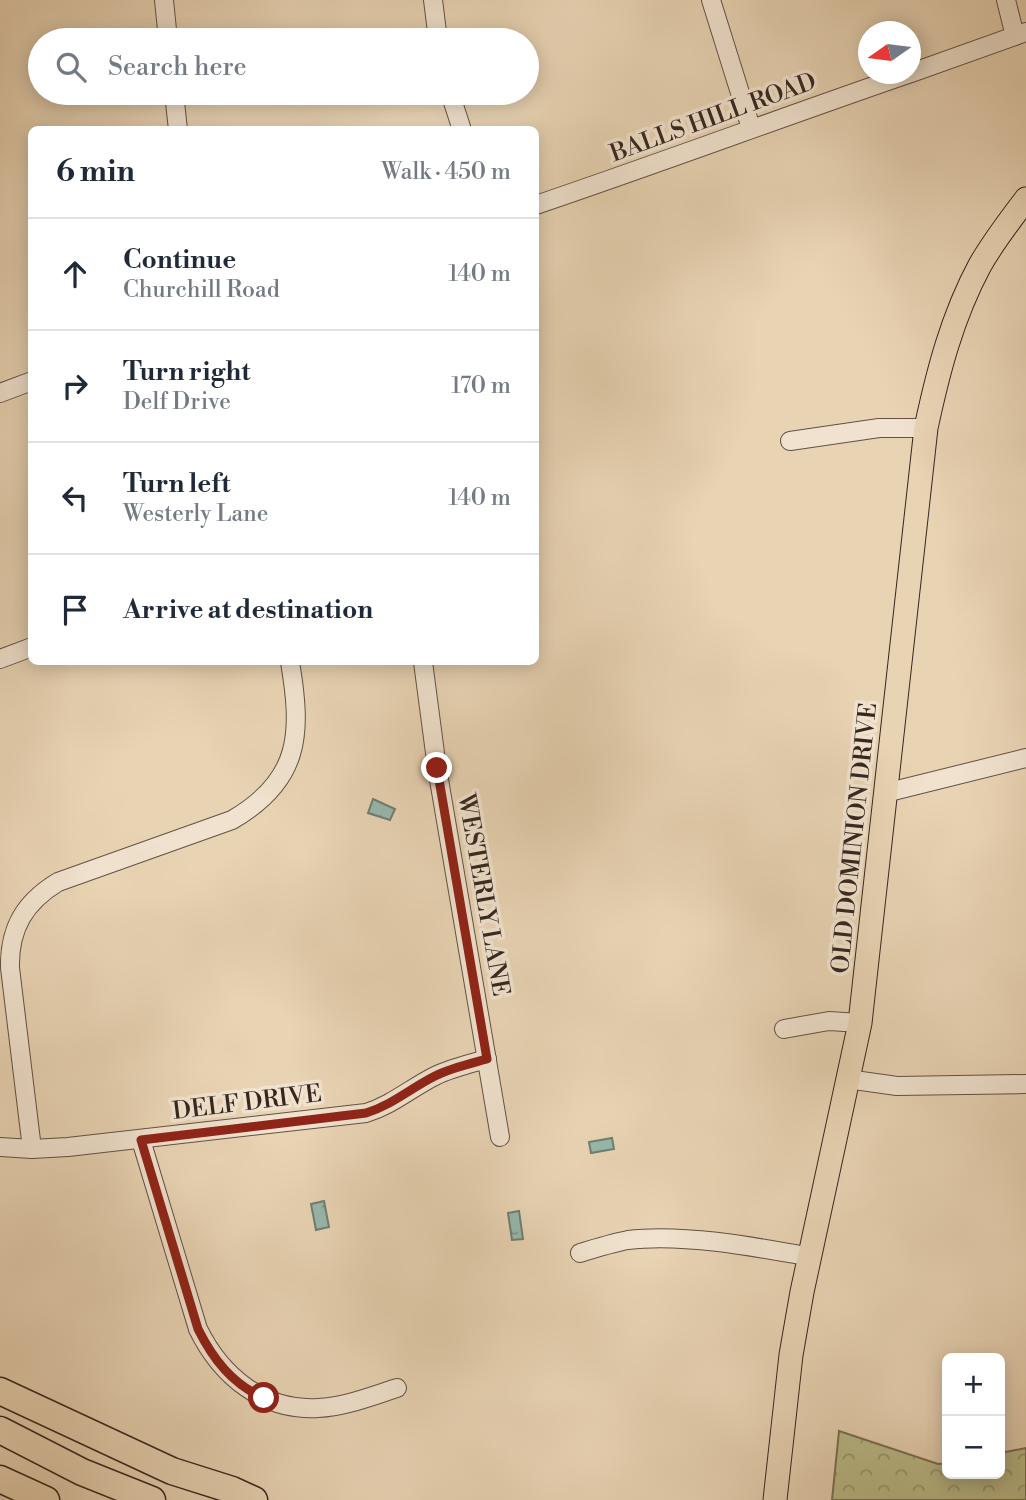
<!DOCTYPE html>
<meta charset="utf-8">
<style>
body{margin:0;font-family:"Libre Bodoni",serif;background:#f2f2f3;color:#1f2937}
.controls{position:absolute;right:21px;bottom:21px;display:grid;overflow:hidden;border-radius:10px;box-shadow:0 4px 18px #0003}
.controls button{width:63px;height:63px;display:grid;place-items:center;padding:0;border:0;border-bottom:2px solid #e0e1e3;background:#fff;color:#1f2937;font:35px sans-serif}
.compass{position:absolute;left:858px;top:21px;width:63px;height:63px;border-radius:50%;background:#fff;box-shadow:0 4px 18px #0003;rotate:256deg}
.stop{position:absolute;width:21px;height:21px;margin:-16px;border:5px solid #8f2418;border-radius:50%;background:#fff}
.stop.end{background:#8f2418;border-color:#fff;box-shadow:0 2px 7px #0008}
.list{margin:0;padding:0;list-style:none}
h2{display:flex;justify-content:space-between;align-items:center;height:91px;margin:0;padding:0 28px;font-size:30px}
h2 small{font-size:23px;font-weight:400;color:#747a83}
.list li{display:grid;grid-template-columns:46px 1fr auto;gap:21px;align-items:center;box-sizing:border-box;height:112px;padding:0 28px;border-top:2px solid #e0e1e3}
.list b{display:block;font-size:26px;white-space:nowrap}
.list p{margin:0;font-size:23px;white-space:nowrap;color:#747a83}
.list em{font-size:23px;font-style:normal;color:#747a83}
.icon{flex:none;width:38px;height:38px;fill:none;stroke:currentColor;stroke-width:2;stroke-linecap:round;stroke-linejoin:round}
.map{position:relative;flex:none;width:1026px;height:1500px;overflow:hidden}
.search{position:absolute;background:#fff;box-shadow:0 4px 18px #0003;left:28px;top:28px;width:511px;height:77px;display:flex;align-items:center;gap:18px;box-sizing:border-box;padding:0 24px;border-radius:38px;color:#747a83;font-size:26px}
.panel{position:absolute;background:#fff;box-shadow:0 4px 18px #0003;left:28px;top:126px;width:511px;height:539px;border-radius:10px}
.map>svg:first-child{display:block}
.forest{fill:url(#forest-crowns);stroke:#787154;stroke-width:2}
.water{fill:url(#water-ripples);stroke:#707e73;stroke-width:2}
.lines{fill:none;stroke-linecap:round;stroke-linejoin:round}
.minor-casing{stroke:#625245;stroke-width:20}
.major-casing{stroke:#352720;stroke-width:25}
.highway-casing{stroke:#352720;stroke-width:29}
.minor{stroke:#f0e2ce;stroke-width:18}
.major{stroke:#e8d3b3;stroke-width:23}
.highway{stroke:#e8d3b3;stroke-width:26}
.route{stroke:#8f2418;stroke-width:9}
.labels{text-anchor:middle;stroke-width:7;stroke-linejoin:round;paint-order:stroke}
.street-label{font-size:24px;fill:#352720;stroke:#f0e2ce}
</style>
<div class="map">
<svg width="1026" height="1500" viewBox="0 0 1026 1500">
<defs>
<pattern id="forest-crowns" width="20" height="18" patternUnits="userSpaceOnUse" patternTransform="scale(1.75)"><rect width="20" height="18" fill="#babb89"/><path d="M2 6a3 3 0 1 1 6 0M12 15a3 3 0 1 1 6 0" fill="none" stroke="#989870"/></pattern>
<pattern id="water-ripples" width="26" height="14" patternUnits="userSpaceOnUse" patternTransform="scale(1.75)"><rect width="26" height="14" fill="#97b8ab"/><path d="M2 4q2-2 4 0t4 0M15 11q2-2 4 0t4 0" fill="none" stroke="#7c968b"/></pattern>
</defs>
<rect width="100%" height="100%" fill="#e8d3b3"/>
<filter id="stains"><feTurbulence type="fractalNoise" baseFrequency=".00286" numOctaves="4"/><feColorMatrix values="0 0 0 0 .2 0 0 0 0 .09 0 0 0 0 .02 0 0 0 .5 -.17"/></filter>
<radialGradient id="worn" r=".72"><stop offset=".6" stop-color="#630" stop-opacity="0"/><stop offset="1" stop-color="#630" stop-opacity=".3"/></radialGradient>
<!-- forest -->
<path class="forest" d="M839 1431 938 1464 947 1463V1474H1000V1453L1026 1448V1500H832Z"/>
<!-- water -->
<g class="water">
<path d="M373 799 395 809 390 820 368 813Z"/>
<path d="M612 1138 614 1149 591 1153 589 1142Z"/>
<path d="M324 1201 329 1227 316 1230 311 1204Z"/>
<path d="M519 1211 523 1239 512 1240 508 1213Z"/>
</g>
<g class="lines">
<defs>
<g id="minor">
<path d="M164 0 168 40"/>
<path d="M433 0 438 40"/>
<path d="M711 0 751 128"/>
<path d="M1006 0 1015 36"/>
<path d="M911 73 1026 32"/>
<path d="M174 93 178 130"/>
<path d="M450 93 462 130"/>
<path d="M536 205C660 163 783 117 908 74"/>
<path d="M0 393 32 381"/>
<path d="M790 441 879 428H926"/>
<path d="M0 659 32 647"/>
<path d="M423 662 437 768 500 1137"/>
<path d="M885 793 1026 758"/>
<path d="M784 1029 829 1021 860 1023"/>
<path d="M847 1079 897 1086 1026 1084"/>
<path d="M141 1140 198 1329C221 1376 263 1411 318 1408 344 1407 372 1396 397 1388"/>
<path d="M0 1147 32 1149 68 1147 366 1113C392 1105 411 1088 435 1076 451 1068 469 1064 487 1059"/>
<path d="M32 1149 10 968C9 928 25 902 58 882L232 820C301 780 302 733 290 662"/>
<path d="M580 1253C596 1248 612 1243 628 1240 682 1233 756 1247 811 1257"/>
</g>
<path id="major" d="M775 1500 791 1355 802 1292 860 1023 926 428C938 372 952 317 980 265 993 242 1010 220 1026 199"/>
<g id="highway">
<path d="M0 1391 172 1471 232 1490 254 1500"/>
<path d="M0 1430 82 1472 152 1500"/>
<path d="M0 1479 46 1500"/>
</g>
</defs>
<!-- minor casing -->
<use href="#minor" class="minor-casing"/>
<!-- major casing -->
<use href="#major" class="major-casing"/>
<!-- highway casing -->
<use href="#highway" class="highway-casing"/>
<!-- minor -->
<use href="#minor" class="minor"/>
<!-- major -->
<use href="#major" class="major"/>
<!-- highway -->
<use href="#highway" class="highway"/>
</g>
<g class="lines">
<!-- route -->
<path class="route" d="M264 1398C232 1384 213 1359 198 1329L141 1140 366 1113C392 1105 411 1088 435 1076 451 1068 469 1064 487 1059L437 768"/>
</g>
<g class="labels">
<!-- street labels -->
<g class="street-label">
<text transform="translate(713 117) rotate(-20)" y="8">BALLS HILL ROAD</text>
<text transform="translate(854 838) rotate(-84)" y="8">OLD DOMINION DRIVE</text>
<text transform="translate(484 895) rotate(80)" y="8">WESTERLY LANE</text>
<text transform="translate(247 1102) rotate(-7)" y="8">DELF DRIVE</text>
</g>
</g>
<rect width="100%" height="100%" filter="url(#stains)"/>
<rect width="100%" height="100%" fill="url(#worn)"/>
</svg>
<div class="controls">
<button>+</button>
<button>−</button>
</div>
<svg class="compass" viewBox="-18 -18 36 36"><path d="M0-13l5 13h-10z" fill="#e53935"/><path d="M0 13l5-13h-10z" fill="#747a83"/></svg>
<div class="stop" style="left:264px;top:1398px"></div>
<div class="stop end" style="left:437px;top:768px"></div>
<div class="search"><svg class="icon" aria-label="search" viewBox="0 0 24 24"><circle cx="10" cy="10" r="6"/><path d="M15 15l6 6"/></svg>Search here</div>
<section class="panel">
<h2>6 min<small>Walk · 450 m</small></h2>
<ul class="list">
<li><svg class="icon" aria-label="ahead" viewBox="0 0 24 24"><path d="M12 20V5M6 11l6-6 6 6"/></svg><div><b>Continue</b><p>Churchill Road</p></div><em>140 m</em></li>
<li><svg class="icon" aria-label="right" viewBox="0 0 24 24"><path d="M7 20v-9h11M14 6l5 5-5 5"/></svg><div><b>Turn right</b><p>Delf Drive</p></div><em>170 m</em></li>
<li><svg class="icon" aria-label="left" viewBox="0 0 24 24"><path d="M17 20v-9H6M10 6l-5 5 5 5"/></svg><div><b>Turn left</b><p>Westerly Lane</p></div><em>140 m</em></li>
<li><svg class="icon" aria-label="arrive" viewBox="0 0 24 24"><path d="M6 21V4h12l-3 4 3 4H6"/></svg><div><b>Arrive at destination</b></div></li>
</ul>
</section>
</div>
